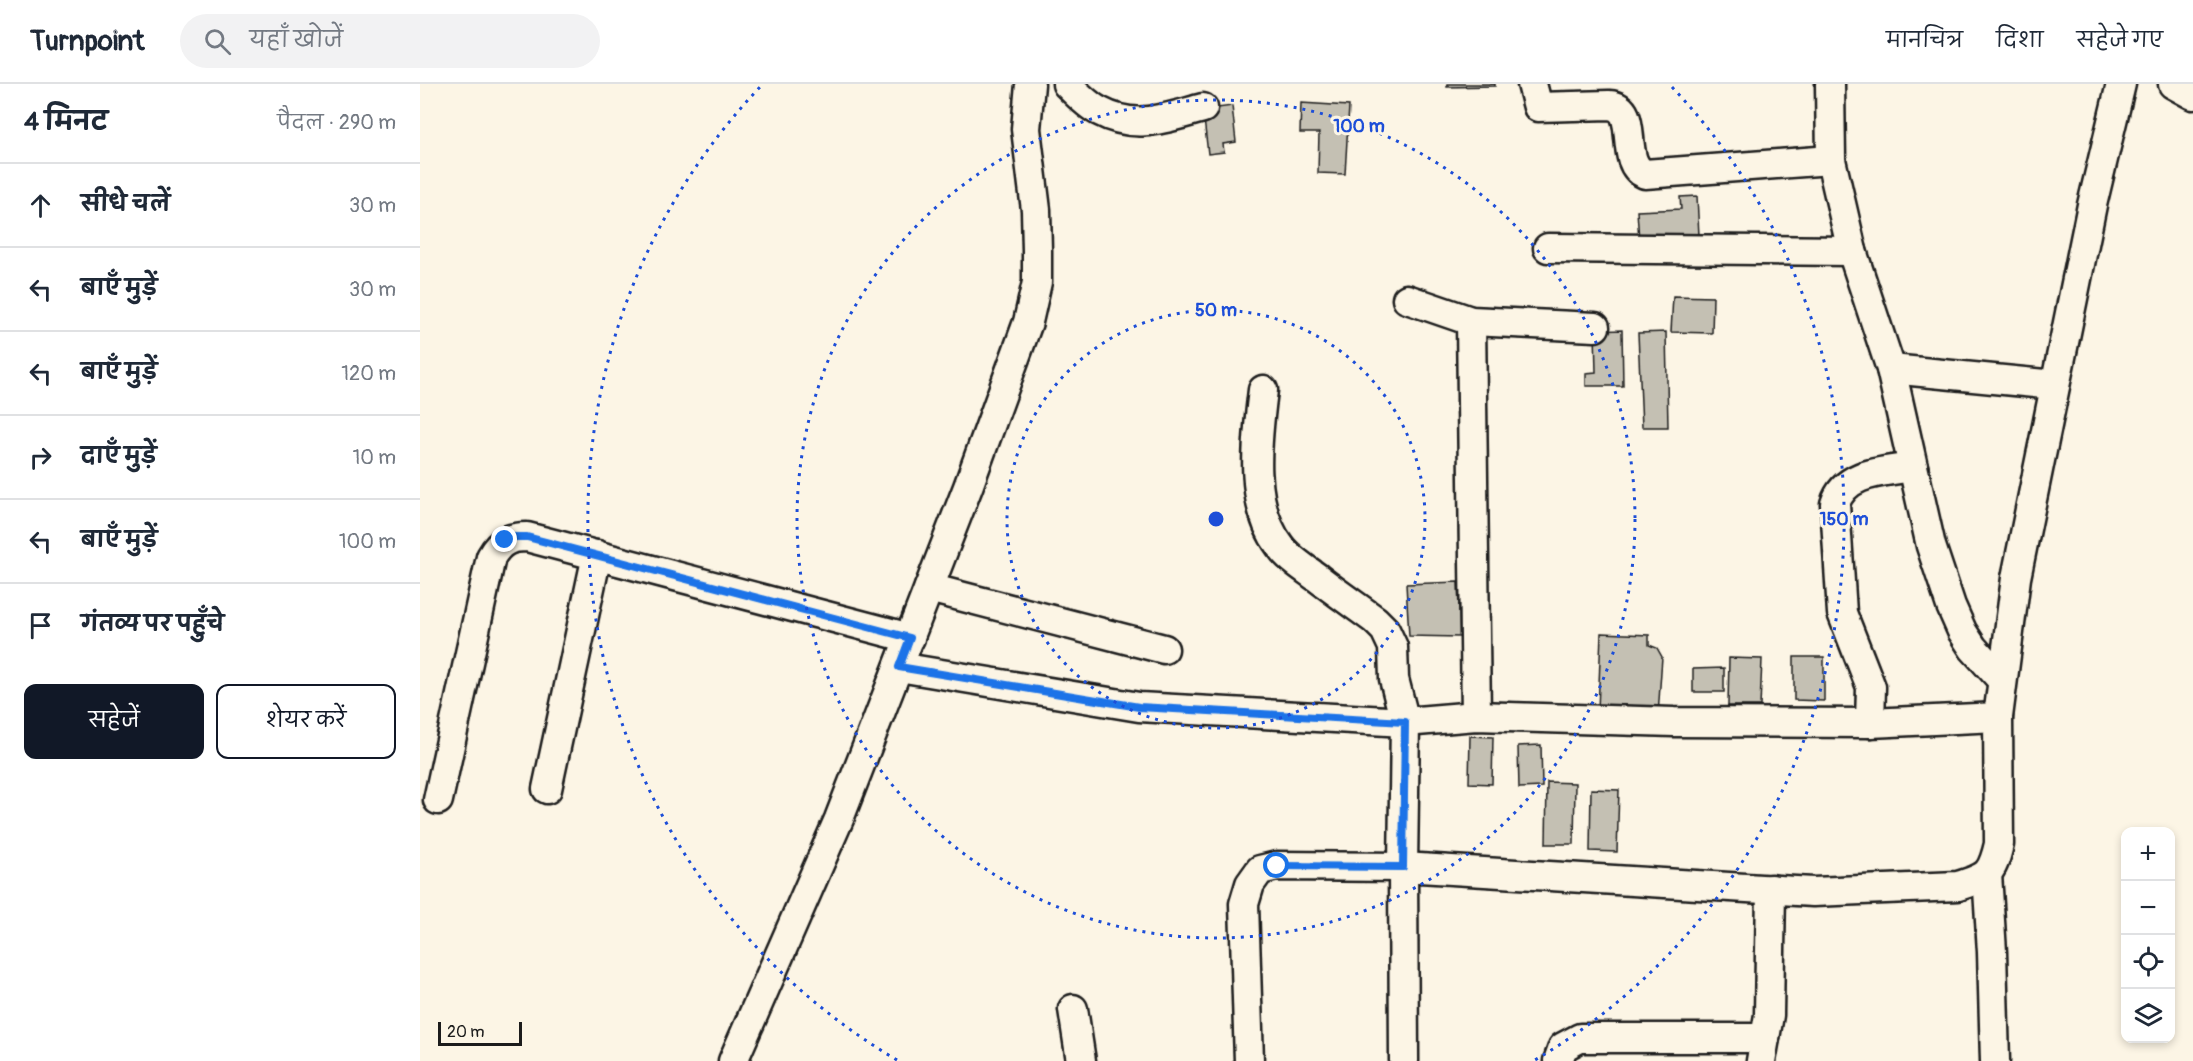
<!DOCTYPE html>
<html lang="hi">
<meta charset="utf-8">
<style>
body{margin:0;font-family:Pangolin,"Playpen Sans Deva",sans-serif;background:#f2f2f3;color:#1f2937}
.controls{position:absolute;right:18px;bottom:18px;display:grid;overflow:hidden;border-radius:12px;box-shadow:0 3px 9px #0003}
.controls button{width:54px;height:54px;display:grid;place-items:center;padding:0;border:0;border-bottom:2px solid #e0e1e3;background:#fff;color:#1f2937;font:30px sans-serif}
.scale{position:absolute;left:18px;bottom:15px;width:84px;box-sizing:border-box;padding-left:6px;border:3px solid #1c1c1c;border-top:0;font-size:16px;line-height:21px;white-space:nowrap;color:#1c1c1c;-webkit-text-stroke:4px #fcf5e5;paint-order:stroke}
.stop{position:absolute;width:18px;height:18px;margin:-14px;border:4px solid #1a73e8;border-radius:50%;background:#fff}
.stop.end{background:#1a73e8;border-color:#fff;box-shadow:0 2px 6px #0008}
.list{margin:0;padding:0;list-style:none}
h2{display:flex;justify-content:space-between;align-items:center;height:78px;margin:0;padding:0 24px;font-size:26px}
h2 small{font-size:20px;font-weight:400;color:#747a83}
.list li{display:grid;grid-template-columns:39px 1fr auto;gap:18px;align-items:center;box-sizing:border-box;height:84px;padding:0 24px;border-top:2px solid #e0e1e3}
.list b{display:block;font-size:22px;white-space:nowrap}
.list em{font-size:20px;font-style:normal;color:#747a83}
.actions{display:flex;gap:12px;padding:18px 24px}
.actions a{flex:1;padding:14px 0;border:2px solid #111827;border-radius:12px;text-align:center;font-size:21px;color:#111827}
.actions .main{background:#111827;color:#fff}
.icon{flex:none;width:33px;height:33px;fill:none;stroke:currentColor;stroke-width:2;stroke-linecap:round;stroke-linejoin:round}
.map{position:relative;flex:none;width:1773px;height:977px;overflow:hidden}
header{display:flex;align-items:center;gap:36px;box-sizing:border-box;height:84px;padding:0 30px;background:#fff;border-bottom:2px solid #e0e1e3}
header strong{font-size:28px}
nav{display:flex;gap:33px;margin-inline-start:auto;font-size:21px}
.search{width:420px;height:54px;background:#f2f2f3;display:flex;align-items:center;gap:15px;box-sizing:border-box;padding:0 21px;border-radius:33px;color:#747a83;font-size:22px}
main{display:flex}
aside{flex:1;background:#fff}
.map>svg:first-child{display:block}
.building{fill:#c4c0b3;stroke:#1c1c1c;stroke-width:1.5}
.lines{fill:none;stroke-linecap:round;stroke-linejoin:round}
.street-casing{stroke:#1c1c1c;stroke-width:33}
.street{stroke:#fcf5e5;stroke-width:28}
.route{stroke:#1a73e8;stroke-width:8}
.ring{fill:none;stroke:#1d4ed8;stroke-width:3;stroke-dasharray:3 6}
.centre{fill:#1d4ed8;stroke:#fcf5e5;stroke-width:3}
.ring-label{font-size:18px;text-anchor:middle;font-weight:bold;fill:#1d4ed8;stroke:#fcf5e5;stroke-width:6;stroke-linejoin:round;paint-order:stroke}
</style>
<header>
<strong>Turnpoint</strong>
<div class="search"><svg class="icon" aria-label="search" viewBox="0 0 24 24"><circle cx="10" cy="10" r="6"/><path d="M15 15l6 6"/></svg>यहाँ खोजें</div>
<nav><a>मानचित्र</a><a>दिशा</a><a>सहेजे गए</a></nav>
</header>
<main>
<aside>
<h2>4 मिनट<small>पैदल · 290 m</small></h2>
<ul class="list">
<li><svg class="icon" aria-label="ahead" viewBox="0 0 24 24"><path d="M12 20V5M6 11l6-6 6 6"/></svg><div><b>सीधे चलें</b></div><em>30 m</em></li>
<li><svg class="icon" aria-label="left" viewBox="0 0 24 24"><path d="M17 20v-9H6M10 6l-5 5 5 5"/></svg><div><b>बाएँ मुड़ें</b></div><em>30 m</em></li>
<li><svg class="icon" aria-label="left" viewBox="0 0 24 24"><path d="M17 20v-9H6M10 6l-5 5 5 5"/></svg><div><b>बाएँ मुड़ें</b></div><em>120 m</em></li>
<li><svg class="icon" aria-label="right" viewBox="0 0 24 24"><path d="M7 20v-9h11M14 6l5 5-5 5"/></svg><div><b>दाएँ मुड़ें</b></div><em>10 m</em></li>
<li><svg class="icon" aria-label="left" viewBox="0 0 24 24"><path d="M17 20v-9H6M10 6l-5 5 5 5"/></svg><div><b>बाएँ मुड़ें</b></div><em>100 m</em></li>
<li><svg class="icon" aria-label="arrive" viewBox="0 0 24 24"><path d="M6 21V4h12l-3 4 3 4H6"/></svg><div><b>गंतव्य पर पहुँचे</b></div></li>
</ul>
<div class="actions"><a class="main">सहेजें</a><a>शेयर करें</a></div>
</aside>
<div class="map">
<svg width="1773" height="977" viewBox="0 0 1773 977">
<rect width="100%" height="100%" fill="#fcf5e5"/>
<filter id="ink" filterUnits="userSpaceOnUse"><feTurbulence type="fractalNoise" baseFrequency=".0167" numOctaves="2"/><feDisplacementMap in="SourceGraphic" scale="12" xChannelSelector="R" yChannelSelector="G"/><feConvolveMatrix kernelMatrix="1 2 1 2 8 2 1 2 1" color-interpolation-filters="sRGB"/></filter>
<g filter="url(#ink)">
<!-- building -->
<g class="building">
<path d="M1027 0H1075V2L1027 3Z"/>
<path d="M881 19 929 22 925 90 898 89 899 49H880Z"/>
<path d="M812 22 816 58 803 60 804 68 788 70 783 26Z"/>
<path d="M1277 112 1279 152 1219 156 1217 127 1261 125 1260 113Z"/>
<path d="M1253 212 1293 213 1292 249 1251 248Z"/>
<path d="M1202 246 1203 302H1166V289L1176 288 1175 247Z"/>
<path d="M1246 248 1248 343H1222L1218 249Z"/>
<path d="M1038 498 1040 553 989 552 986 500Z"/>
<path d="M1181 549 1229 551V561L1237 564 1242 573 1238 631 1178 627Z"/>
<path d="M1374 573H1404V617L1374 616Z"/>
<path d="M1309 574 1342 575 1340 622H1308Z"/>
<path d="M1304 584V608H1273V585Z"/>
<path d="M1050 652 1073 653 1072 700 1049 699Z"/>
<path d="M1121 661 1122 703 1099 704 1098 662Z"/>
<path d="M1127 698 1155 699 1154 760H1126Z"/>
<path d="M1171 705 1199 706 1197 768 1170 767Z"/>
</g>
<g class="lines">
<defs>
<g id="street">
<path d="M647 0C656 9 667 21 679 27 716 47 746 34 783 24"/>
<path d="M1112 0 1118 23 1189 21C1222 23 1197 78 1225 90L1411 76"/>
<path d="M1410 0 1411 76 1432 167 1471 285 1511 462 1531 522 1542 547 1553 564 1582 596"/>
<path d="M1753 0 1773 11"/>
<path d="M1128 164 1432 167"/>
<path d="M987 215 1051 237 1175 243"/>
<path d="M1051 237 1056 632"/>
<path d="M1471 285 1635 301"/>
<path d="M509 504 744 565"/>
<path d="M479 583 719 623 985 638 1056 632 1254 638 1450 639 1578 633"/>
<path d="M1450 639 1451 603 1422 529 1415 420C1425 387 1465 388 1493 383"/>
<path d="M127 705 177 471"/>
<path d="M18 716 71 473C80 457 90 453 107 453L490 554"/>
<path d="M1567 790 1572 868 1575 977"/>
<path d="M653 925 661 977"/>
<path d="M313 977 419 735 548 403 608 238 617 198V167L616 126 606 45 610 0"/>
<path d="M829 977 824 820 830 800 840 786 857 782 983 783 985 638 974 595 973 563 965 546 955 536C936 522 917 509 899 495 886 485 869 475 860 462 828 420 837 355 843 306"/>
<path d="M984 977 983 783 1393 808 1538 802C1568 793 1572 790 1579 760L1578 633 1596 494 1672 121 1701 0"/>
<path d="M1138 977 1143 963 1160 954H1345"/>
<path d="M1341 977 1349 931 1351 805"/>
</g>
</defs>
<!-- street casing -->
<use href="#street" class="street-casing"/>
<!-- street -->
<use href="#street" class="street"/>
</g>
</g>
<g class="lines" filter="url(#ink)">
<!-- route -->
<path class="route" d="M85 456 94 453H107L490 554 479 583 719 623 985 638 983 783 857 782"/>
</g>
<!-- distance rings -->
<g class="ring">
<circle cx="796" cy="435" r="209"/>
<circle cx="796" cy="435" r="419"/>
<path d="M477 976A628 628 0 0 1 340 3M1252 3A628 628 0 0 1 1115 976"/>
</g>
<circle cx="796" cy="435" r="9" class="centre"/>
<g class="ring-label">
<text x="939" y="48">100 m</text>
<text x="796" y="232">50 m</text>
<text x="1424" y="441">150 m</text>
</g>
</svg>
<div class="controls">
<button>+</button>
<button>−</button>
<button><svg class="icon" aria-label="locate" viewBox="0 0 24 24"><circle cx="12" cy="12" r="6"/><path d="M12 2v4M12 18v4M2 12h4M18 12h4"/></svg></button>
<button><svg class="icon" aria-label="layers" viewBox="0 0 24 24"><path d="M12 4l9 5-9 5-9-5zM3 14l9 5 9-5"/></svg></button>
</div>
<div class="scale">20 m</div>
<div class="stop" style="left:857px;top:782px"></div>
<div class="stop end" style="left:85px;top:456px"></div>
</div>
</main>
